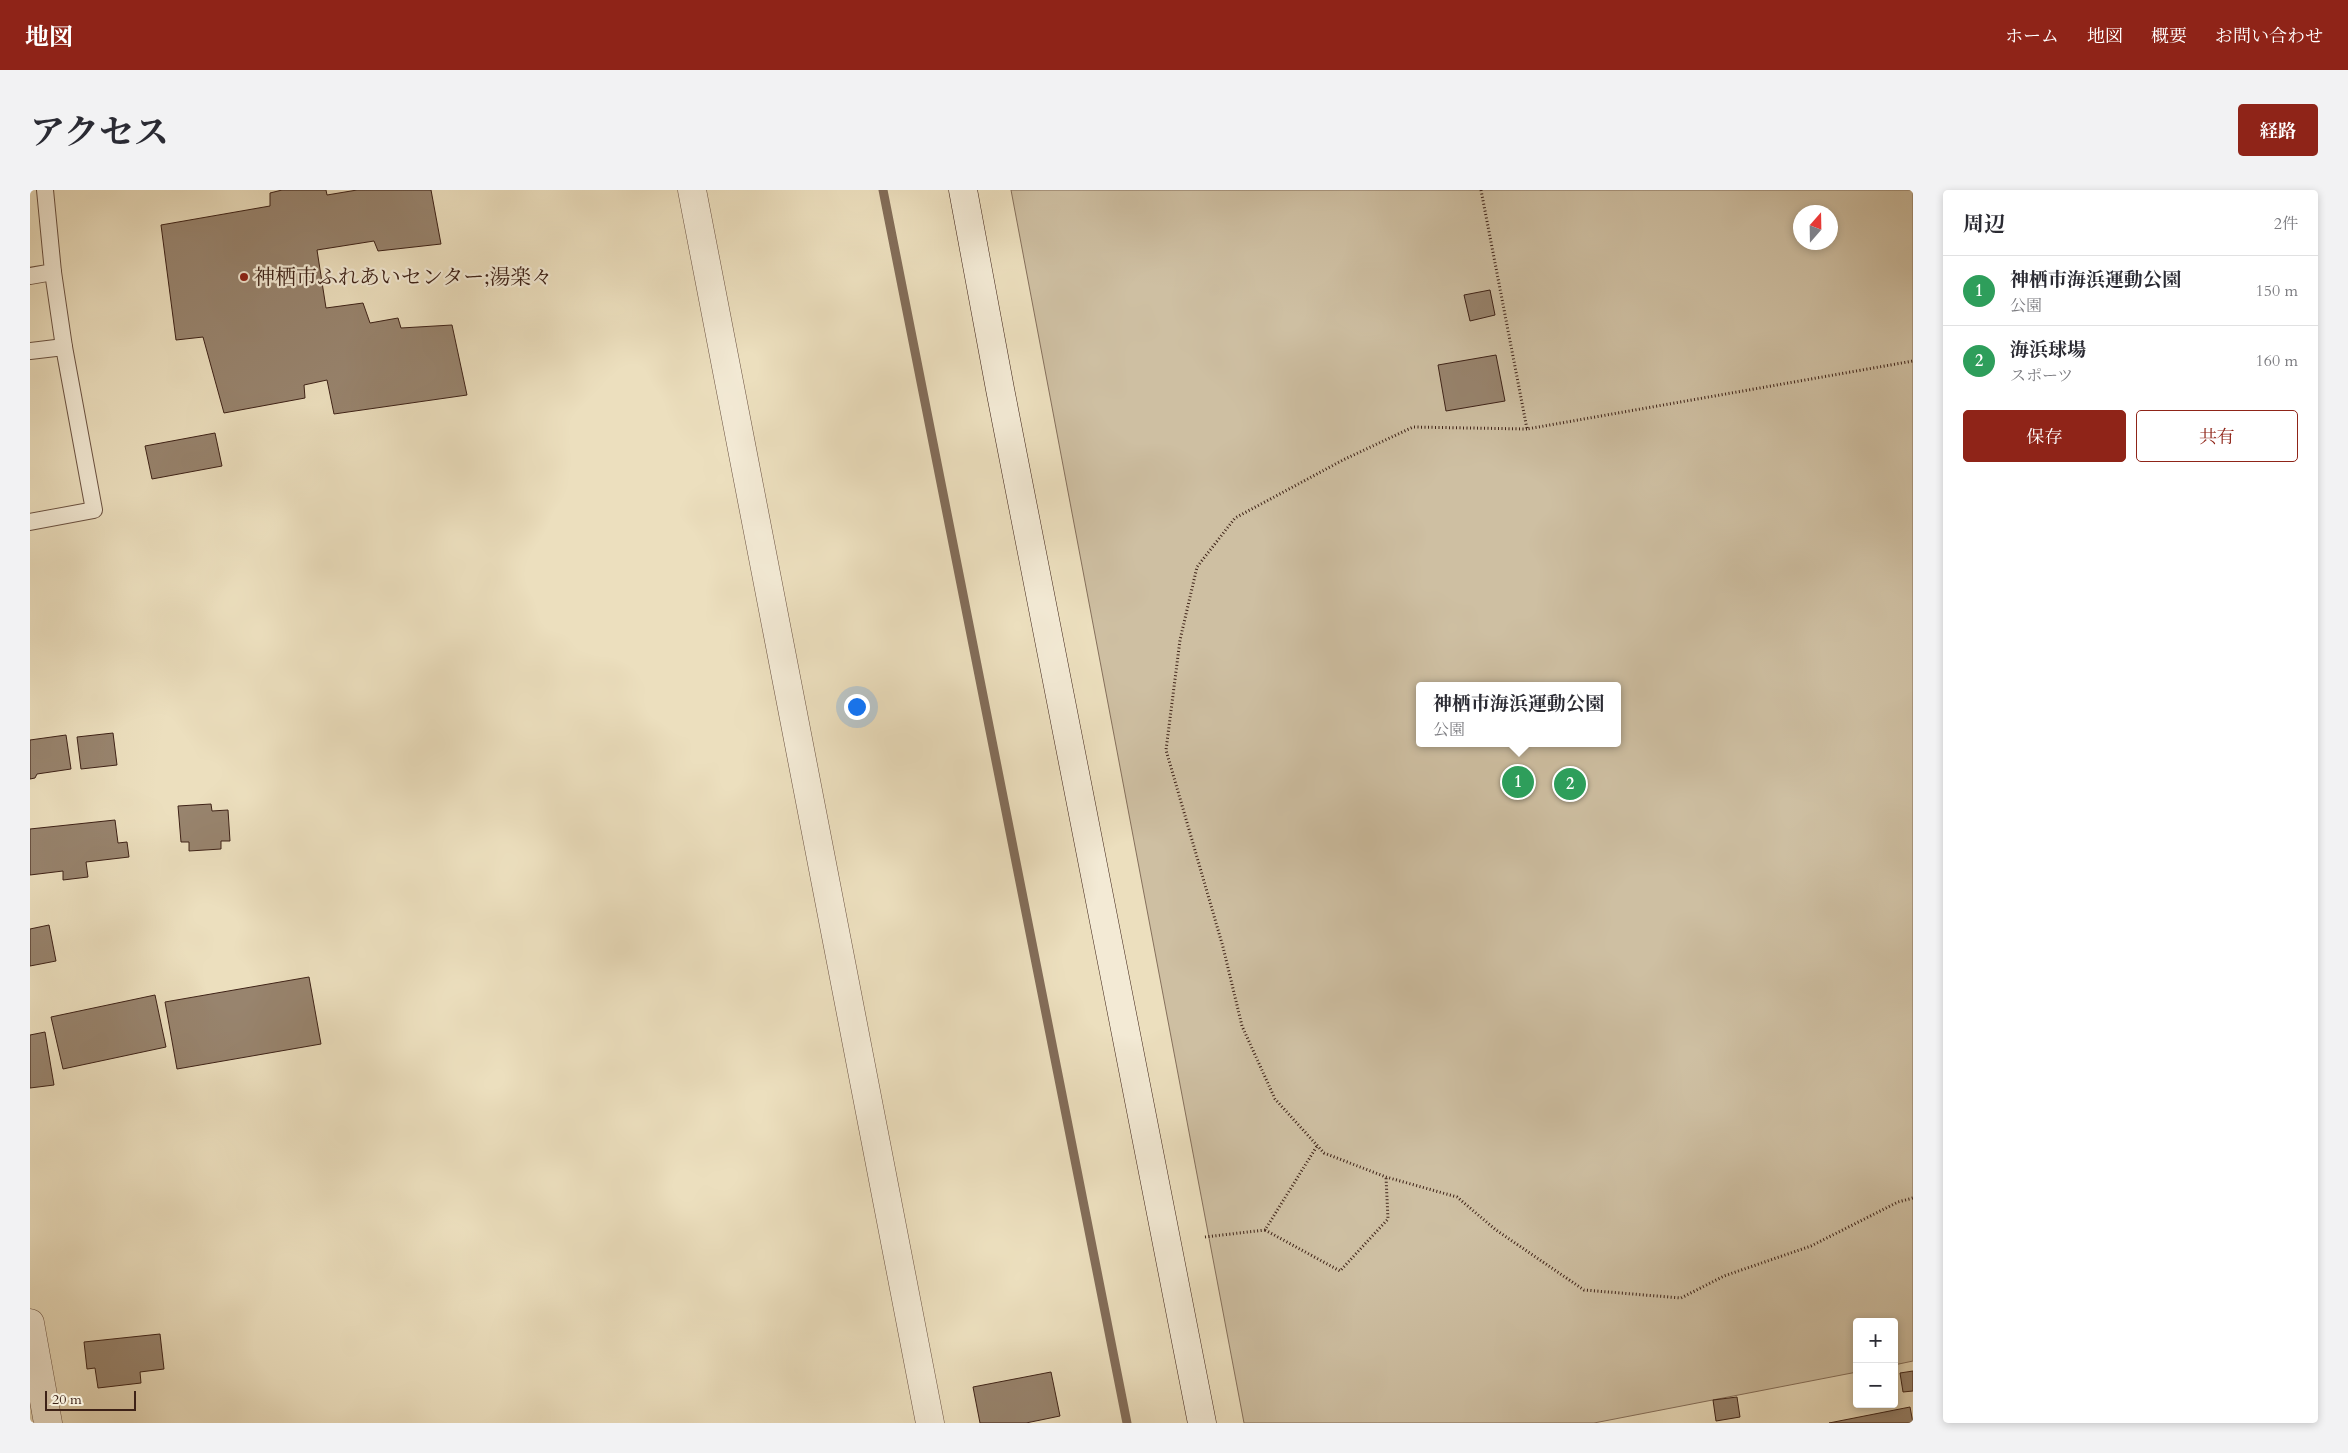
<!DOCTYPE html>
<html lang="ja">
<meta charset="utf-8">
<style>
body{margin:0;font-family:Cardo,"Noto Serif JP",serif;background:#f2f2f3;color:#2b2b33}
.controls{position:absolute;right:15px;bottom:15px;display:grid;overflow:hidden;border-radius:5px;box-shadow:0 2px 8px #0003}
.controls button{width:45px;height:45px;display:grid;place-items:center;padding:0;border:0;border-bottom:1px solid #e1e1e2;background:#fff;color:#2b2b33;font:25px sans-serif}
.compass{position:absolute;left:1763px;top:15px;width:45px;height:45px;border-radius:50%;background:#fff;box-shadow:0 2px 8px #0003;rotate:20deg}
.scale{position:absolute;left:15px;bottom:12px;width:91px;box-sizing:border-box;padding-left:5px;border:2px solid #3e2217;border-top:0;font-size:14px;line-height:18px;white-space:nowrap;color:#3e2217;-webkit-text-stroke:4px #f3ead5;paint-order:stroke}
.you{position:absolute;left:826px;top:516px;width:18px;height:18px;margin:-12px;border:4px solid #fff;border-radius:50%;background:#1a73e8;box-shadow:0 0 0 8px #1a73e833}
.badge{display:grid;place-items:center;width:32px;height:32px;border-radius:50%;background:#8f2418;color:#fff;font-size:16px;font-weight:700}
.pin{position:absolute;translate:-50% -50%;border:2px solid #fff;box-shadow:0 1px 5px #0006}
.popup{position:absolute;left:1386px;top:492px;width:205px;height:65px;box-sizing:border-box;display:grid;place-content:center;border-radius:5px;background:#fff;filter:drop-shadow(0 1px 4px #0005);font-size:16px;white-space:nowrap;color:#7c7c81}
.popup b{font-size:19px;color:#2b2b33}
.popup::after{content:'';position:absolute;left:50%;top:100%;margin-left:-10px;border:10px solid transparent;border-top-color:#fff}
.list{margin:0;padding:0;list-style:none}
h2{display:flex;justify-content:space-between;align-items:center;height:65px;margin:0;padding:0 20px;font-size:21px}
h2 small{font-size:16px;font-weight:400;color:#7c7c81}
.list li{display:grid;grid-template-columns:32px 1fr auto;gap:15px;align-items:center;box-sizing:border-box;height:70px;padding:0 20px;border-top:1px solid #e1e1e2}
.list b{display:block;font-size:19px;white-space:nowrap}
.list p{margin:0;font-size:16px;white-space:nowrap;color:#7c7c81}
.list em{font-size:16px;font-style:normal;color:#7c7c81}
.actions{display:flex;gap:10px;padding:15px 20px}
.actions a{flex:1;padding:11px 0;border:1px solid #8f2418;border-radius:5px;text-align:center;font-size:18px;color:#8f2418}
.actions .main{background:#8f2418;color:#fff}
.map{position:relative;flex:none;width:1883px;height:1233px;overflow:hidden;border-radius:5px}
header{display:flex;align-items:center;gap:30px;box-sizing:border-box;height:70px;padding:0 25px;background:#8f2418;color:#fff}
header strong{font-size:24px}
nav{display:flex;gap:28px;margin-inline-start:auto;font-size:18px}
.intro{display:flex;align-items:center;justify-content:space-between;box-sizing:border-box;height:120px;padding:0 30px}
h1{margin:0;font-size:35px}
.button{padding:12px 22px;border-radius:5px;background:#8f2418;color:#fff;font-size:18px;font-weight:700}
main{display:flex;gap:30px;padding:0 30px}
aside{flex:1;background:#fff;border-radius:5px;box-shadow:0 2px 8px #0003}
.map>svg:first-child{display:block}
.green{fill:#cebfa2;stroke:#86705c;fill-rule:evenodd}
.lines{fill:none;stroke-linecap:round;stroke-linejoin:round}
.stream{stroke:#836d59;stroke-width:9}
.building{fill:#98846e;stroke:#3e2217}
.lane-casing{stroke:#6a5141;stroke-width:18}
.street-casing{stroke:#6a5141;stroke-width:29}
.secondary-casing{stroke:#3e2217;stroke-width:29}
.path{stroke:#3e2217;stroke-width:3;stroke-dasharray:1 2.5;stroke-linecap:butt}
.lane{stroke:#f3ead5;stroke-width:16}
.street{stroke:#f3ead5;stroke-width:28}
.secondary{stroke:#f3ead5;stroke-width:28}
.poi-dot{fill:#8f2418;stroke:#f3ead5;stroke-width:2}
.labels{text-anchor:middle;stroke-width:4.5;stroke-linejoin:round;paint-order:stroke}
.poi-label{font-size:21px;fill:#3e2217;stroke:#f3ead5;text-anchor:start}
</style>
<header>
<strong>地図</strong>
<nav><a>ホーム</a><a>地図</a><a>概要</a><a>お問い合わせ</a></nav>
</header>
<div class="intro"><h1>アクセス</h1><a class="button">経路</a></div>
<main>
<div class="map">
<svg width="1883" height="1233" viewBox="0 0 1883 1233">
<rect width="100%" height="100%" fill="#ecdfbe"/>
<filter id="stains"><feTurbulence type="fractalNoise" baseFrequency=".004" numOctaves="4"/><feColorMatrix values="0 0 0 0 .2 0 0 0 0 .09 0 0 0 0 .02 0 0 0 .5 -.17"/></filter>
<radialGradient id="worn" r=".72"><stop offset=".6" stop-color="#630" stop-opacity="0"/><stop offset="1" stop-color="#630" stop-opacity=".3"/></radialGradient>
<!-- green -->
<path class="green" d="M981 0H1883V1171L1864 1175V1132H1827V1182L1564 1233H1214ZM1770 22H1800V52H1770ZM1389 496H1587V553H1389Z"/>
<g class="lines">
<!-- stream -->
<path class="stream" d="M853 0 1097 1233"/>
</g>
<!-- building -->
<g class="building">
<path d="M252 0H296L297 5 327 0H401L411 54 348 61 344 51 287 60 296 118 333 113 340 133 368 128 371 138 422 135 437 205 304 224 297 190 274 195 275 208 194 223 173 147 146 150 131 35 240 16V3Z"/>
<path d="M1460 100 1465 125 1440 131 1434 105Z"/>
<path d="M1466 165 1475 211 1416 221 1408 175Z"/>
<path d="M185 243 192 276 122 289 115 256Z"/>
<path d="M83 543 87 575 51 579 47 547Z"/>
<path d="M36 545 41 579 7 584 5 588 0 589V550Z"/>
<path d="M181 614 182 621 198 620 200 651H191V659L159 661V652H151L148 616Z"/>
<path d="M85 630 88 653 97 652 99 667 56 672 58 687 33 690V681L0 685V639Z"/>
<path d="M19 735 26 771 0 776V739Z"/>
<path d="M279 787 291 854 147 879 135 812Z"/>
<path d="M125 805 136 857 33 879 21 827Z"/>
<path d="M15 842 24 895 0 898V845Z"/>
<path d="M130 1144 134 1179 110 1182 111 1193 68 1198 65 1178 57 1179 54 1152Z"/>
<path d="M1883 1181V1201L1873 1202 1870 1183Z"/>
<path d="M1021 1182 1030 1226 996 1233H950L943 1197Z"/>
<path d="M1867 1188V1208H1864V1189Z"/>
<path d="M1707 1207 1710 1227 1686 1231 1683 1210Z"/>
<path d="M1880 1217 1883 1233H1799Z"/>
</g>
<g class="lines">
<defs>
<g id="lane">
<path d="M23 82 34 157"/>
<path d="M0 86 23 82 15 0"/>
<path d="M0 161 34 157 64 320 0 332"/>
</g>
<g id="street">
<path d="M662 0 900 1233"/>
<path d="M0 1133 18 1233"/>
</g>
<path id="secondary" d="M933 0 970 199 1172 1233"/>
</defs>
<!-- lane casing -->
<use href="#lane" class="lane-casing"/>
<!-- street casing -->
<use href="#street" class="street-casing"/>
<!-- secondary casing -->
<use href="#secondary" class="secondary-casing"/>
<!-- path -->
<g class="path">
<path d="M1451 0 1497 239 1883 171"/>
<path d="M1497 239 1383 237 1313 270 1205 328 1167 377 1150 450 1136 560 1193 757 1212 836 1245 909 1294 963 1356 987 1427 1007 1466 1040 1554 1100 1651 1108 1694 1086 1781 1056 1868 1012 1883 1008"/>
<path d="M1235 1040 1310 1081 1358 1029 1356 987"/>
<path d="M1175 1047 1235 1040 1287 956"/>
</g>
<!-- lane -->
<use href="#lane" class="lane"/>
<!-- street -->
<use href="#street" class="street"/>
<!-- secondary -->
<use href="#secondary" class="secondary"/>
</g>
<!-- markers -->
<circle class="poi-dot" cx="214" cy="87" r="5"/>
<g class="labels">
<!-- poi labels -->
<g class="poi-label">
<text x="224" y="94">神栖市ふれあいセンター;湯楽々</text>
</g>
</g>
<rect width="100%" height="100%" filter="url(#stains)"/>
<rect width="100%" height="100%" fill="url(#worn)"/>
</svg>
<div class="controls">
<button>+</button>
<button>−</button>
</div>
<svg class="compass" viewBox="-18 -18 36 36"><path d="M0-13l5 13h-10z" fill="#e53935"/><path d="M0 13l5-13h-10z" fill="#7c7c81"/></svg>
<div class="scale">20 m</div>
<div class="you"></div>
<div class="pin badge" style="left:1488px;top:592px;background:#2e9e5b">1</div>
<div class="popup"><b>神栖市海浜運動公園</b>公園</div>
<div class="pin badge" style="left:1540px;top:594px;background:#2e9e5b">2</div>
</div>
<aside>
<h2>周辺<small>2件</small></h2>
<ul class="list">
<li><span class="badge" style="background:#2e9e5b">1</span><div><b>神栖市海浜運動公園</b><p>公園</p></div><em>150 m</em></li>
<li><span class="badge" style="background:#2e9e5b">2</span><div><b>海浜球場</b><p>スポーツ</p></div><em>160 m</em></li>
</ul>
<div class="actions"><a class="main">保存</a><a>共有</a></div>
</aside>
</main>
